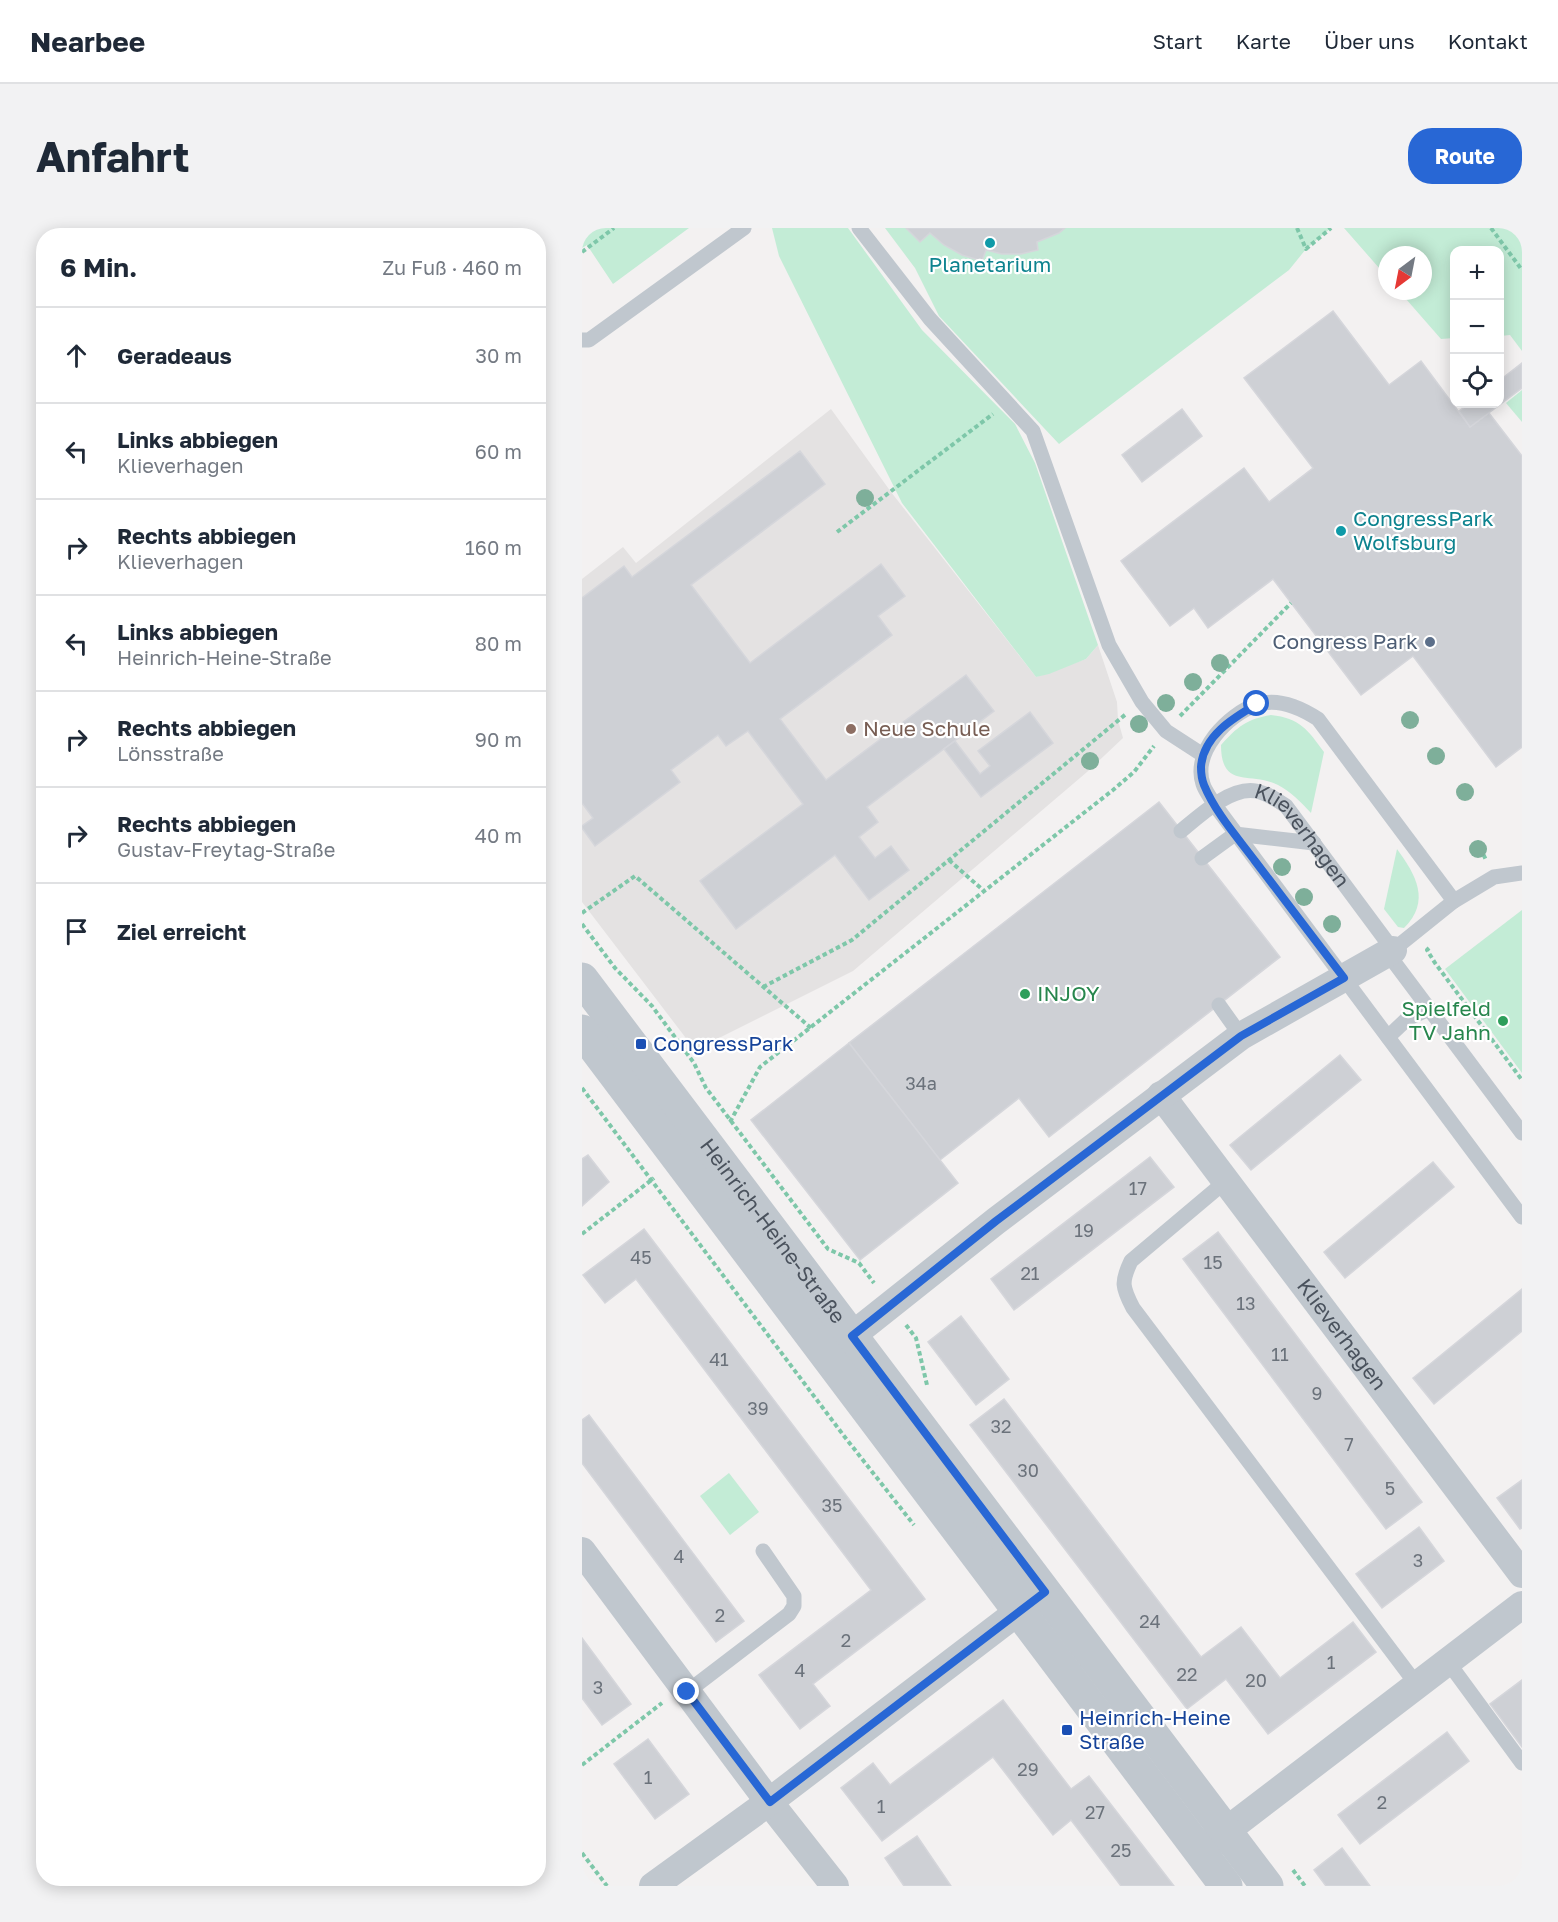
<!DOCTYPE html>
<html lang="de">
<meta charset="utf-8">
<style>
body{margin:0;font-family:"Golos Text",sans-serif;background:#f2f2f3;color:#1f2937}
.controls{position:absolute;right:18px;top:18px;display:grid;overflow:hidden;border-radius:12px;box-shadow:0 3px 15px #0003}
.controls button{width:54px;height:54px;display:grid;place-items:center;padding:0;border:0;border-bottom:2px solid #e0e1e3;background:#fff;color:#1f2937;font:30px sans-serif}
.compass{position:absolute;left:796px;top:18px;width:54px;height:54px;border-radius:50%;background:#fff;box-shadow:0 3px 15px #0003;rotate:212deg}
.stop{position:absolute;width:18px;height:18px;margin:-14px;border:4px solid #2867d5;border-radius:50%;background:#fff}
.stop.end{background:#2867d5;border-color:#fff;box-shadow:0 2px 6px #0008}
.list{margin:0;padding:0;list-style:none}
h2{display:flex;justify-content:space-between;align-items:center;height:78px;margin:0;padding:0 24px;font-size:26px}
h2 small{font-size:20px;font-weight:400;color:#747a83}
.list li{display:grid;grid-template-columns:39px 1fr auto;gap:18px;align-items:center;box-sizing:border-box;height:96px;padding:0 24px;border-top:2px solid #e0e1e3}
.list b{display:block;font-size:22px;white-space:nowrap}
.list p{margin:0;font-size:20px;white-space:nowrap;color:#747a83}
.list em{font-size:20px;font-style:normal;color:#747a83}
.icon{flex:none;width:33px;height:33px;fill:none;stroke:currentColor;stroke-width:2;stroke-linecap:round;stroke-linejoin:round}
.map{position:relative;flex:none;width:940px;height:1658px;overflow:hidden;border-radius:24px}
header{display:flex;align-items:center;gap:36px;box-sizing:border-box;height:84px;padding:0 30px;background:#fff;border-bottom:2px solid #e0e1e3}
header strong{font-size:28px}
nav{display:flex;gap:33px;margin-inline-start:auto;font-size:21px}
.intro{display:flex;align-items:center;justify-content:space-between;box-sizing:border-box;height:144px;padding:0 36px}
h1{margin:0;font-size:42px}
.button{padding:15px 27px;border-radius:24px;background:#2867d5;color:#fff;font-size:21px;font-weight:700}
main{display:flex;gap:36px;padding:0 36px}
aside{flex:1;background:#fff;border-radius:24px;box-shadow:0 3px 15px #0003}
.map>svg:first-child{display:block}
.education{fill:#e4e2e2}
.green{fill:#c3ecd6}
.building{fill:#ced0d5;stroke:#d5d6db;stroke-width:1.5}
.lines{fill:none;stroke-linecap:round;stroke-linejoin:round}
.path{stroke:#7ec7a9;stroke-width:4;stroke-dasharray:4.5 3;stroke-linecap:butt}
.service{stroke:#c0c7ce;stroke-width:15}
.minor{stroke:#c0c7ce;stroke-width:28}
.tertiary{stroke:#c0c7ce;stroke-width:33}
.tree{fill:#7eaf9a}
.route{stroke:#2867d5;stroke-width:8}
.culture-dot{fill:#0f9aa8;stroke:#fff;stroke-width:2}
.service-dot{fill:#5c6f8a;stroke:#fff;stroke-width:2}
.education-dot{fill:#8d6e63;stroke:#fff;stroke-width:2}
.leisure-dot{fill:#2e9e5b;stroke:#fff;stroke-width:2}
.transit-dot{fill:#1a4fb4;stroke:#fff;stroke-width:2}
.labels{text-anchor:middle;stroke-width:4.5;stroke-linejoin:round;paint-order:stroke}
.number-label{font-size:18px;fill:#6b727b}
.culture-label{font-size:21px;fill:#0d838f;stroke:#fff}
.service-label{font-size:21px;fill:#4e5e75;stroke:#fff;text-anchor:end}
.education-label{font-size:21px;fill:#785e54;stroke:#fff;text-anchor:start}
.street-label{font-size:21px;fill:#4a525d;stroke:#fff}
.leisure-label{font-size:21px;fill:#27864d;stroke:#fff;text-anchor:start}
.transit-label{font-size:21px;fill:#164399;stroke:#fff;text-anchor:start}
</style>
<header>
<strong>Nearbee</strong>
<nav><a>Start</a><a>Karte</a><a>Über uns</a><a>Kontakt</a></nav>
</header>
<div class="intro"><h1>Anfahrt</h1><a class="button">Route</a></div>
<main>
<aside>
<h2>6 Min.<small>Zu Fuß · 460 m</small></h2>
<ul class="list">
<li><svg class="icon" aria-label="ahead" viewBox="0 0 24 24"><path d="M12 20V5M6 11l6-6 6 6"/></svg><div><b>Geradeaus</b></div><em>30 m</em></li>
<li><svg class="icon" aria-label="left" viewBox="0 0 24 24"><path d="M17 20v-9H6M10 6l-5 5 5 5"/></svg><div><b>Links abbiegen</b><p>Klieverhagen</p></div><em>60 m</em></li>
<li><svg class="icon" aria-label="right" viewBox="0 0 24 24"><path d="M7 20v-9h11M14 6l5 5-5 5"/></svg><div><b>Rechts abbiegen</b><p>Klieverhagen</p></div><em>160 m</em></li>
<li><svg class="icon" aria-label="left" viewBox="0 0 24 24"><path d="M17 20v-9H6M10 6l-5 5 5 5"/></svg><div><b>Links abbiegen</b><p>Heinrich-Heine-Straße</p></div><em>80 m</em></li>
<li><svg class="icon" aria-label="right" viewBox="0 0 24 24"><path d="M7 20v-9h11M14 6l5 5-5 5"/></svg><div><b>Rechts abbiegen</b><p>Lönsstraße</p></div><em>90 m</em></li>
<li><svg class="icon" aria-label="right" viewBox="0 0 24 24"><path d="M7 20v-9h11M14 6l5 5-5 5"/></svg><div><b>Rechts abbiegen</b><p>Gustav-Freytag-Straße</p></div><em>40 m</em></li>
<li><svg class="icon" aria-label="arrive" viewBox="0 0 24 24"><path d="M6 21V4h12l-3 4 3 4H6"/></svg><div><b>Ziel erreicht</b></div></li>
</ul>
</aside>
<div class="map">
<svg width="940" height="1658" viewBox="0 0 940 1658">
<rect width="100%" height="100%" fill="#f3f1f1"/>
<!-- education -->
<path class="education" d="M249 181 309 264 454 449 504 431 516 417 535 474 536 492 541 510 505 544 271 743 113 822 0 674V351L41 319 54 335Z"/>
<!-- green -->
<g class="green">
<path d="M0 0H107L31 56 5 17 0 20Z"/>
<path d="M190 0H266L340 102 433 196 453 235 516 417 504 431 467 446 454 449 320 275 197 28Z"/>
<path d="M303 0H749L724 21 707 42 477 216 357 88 333 40Z"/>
<path d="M762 0H940V123L928 107 918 108V22H873L872 110 859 111 817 63H841V27H805V49Z"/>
<path d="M940 162V194L924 175Z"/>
<path d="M689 487C718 490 726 502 742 524L729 585C719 574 709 564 696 557 669 543 639 562 639 517 655 499 665 491 689 487Z"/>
<path d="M815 621C834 647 849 673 822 700L816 699 802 681Z"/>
<path d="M940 682V845L863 741Z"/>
<path d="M147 1245 177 1284 148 1307 118 1268Z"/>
</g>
<!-- building -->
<g class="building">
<path d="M324 0H483L477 5 455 14 456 22 439 26H420L404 22 400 33 380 27 362 17 348 5 338 14Z"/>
<path d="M751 83 807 157 839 133 888 199 907 185 940 228V519L914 539 831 428 779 467 691 351 626 400 612 380 588 398 539 333 662 240 687 274 731 240 662 150Z"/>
<path d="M940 135V160L888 199 877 183 887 176H918V152Z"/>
<path d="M600 181 620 208 560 254 540 227Z"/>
<path d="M218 223 243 256 109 357 168 435 299 336 323 368 296 388 310 407 198 491 244 552 384 447 412 483 285 579 296 594 277 609 293 630 309 618 327 642 287 672 253 627 154 701 118 653 221 576 166 503 144 518 136 507 89 542 98 554 13 618 0 600V598L11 590 0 575V370L42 338 50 349Z"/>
<path d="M448 484 471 515 399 569 362 521 373 513 398 546 408 538 396 523Z"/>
<path d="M577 574 698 729 467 909 437 870 358 932 267 815Z"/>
<path d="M267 815 376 955 278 1032 169 892Z"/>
<path d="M758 827 779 852 669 942 648 917Z"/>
<path d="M6 927 27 954 0 978V931Z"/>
<path d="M568 929 592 959 432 1082 409 1051Z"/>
<path d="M851 934 872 959 763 1050 742 1024Z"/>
<path d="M62 1001 343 1371 231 1456 248 1478 218 1501 177 1447 289 1362 54 1051 23 1075 1 1047Z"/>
<path d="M636 1004 840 1274 804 1301 601 1031Z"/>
<path d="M940 1061V1103L852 1176 831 1150Z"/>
<path d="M379 1088 427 1151 394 1177 346 1114Z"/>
<path d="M422 1171 619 1429 659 1399 698 1450 771 1394 794 1424 686 1506 644 1451 605 1481 388 1197Z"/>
<path d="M7 1187 162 1393 134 1414 0 1235V1192Z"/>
<path d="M940 1252V1300L938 1301 915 1270Z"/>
<path d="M837 1299 862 1333 800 1380 774 1346Z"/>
<path d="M0 1410 49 1476 20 1497 0 1470Z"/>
<path d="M940 1452V1519L908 1476Z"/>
<path d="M421 1472 489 1561 507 1548 592 1658H539L489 1592 471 1607 411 1529 300 1613 259 1560 291 1535 308 1557Z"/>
<path d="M865 1504 887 1533 778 1616 756 1587Z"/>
<path d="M66 1511 107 1566 73 1591 32 1536Z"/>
<path d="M335 1608 369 1658H322L303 1630Z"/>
<path d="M760 1620 788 1658H744L732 1642Z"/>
</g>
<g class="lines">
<!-- path -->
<g class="path">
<path d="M715 0 724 21 749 0"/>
<path d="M909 0 940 42"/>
<path d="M0 24 32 0"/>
<path d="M255 304 411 186"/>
<path d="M598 488 709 375"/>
<path d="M895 613 904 632"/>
<path d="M367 632 402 663"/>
<path d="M0 685 53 648 229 800"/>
<path d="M0 696 33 740 70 778 112 835 124 860 246 1021 277 1035 292 1055"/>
<path d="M847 720 845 722 853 735 940 852"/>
<path d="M181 759 270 712 544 486"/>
<path d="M0 860 262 1208 332 1297"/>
<path d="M148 894 178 839 531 562 552 544 572 518"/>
<path d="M0 1006 72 950"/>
<path d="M324 1097 334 1110 345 1157"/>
<path d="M0 1537 80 1475"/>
<path d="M0 1625 25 1658"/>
<path d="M711 1642 723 1658"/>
</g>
<!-- service -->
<g class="service">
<path d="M277 0 348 91 451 203 527 417 560 474 584 503 621 527"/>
<path d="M0 112H7L162 0"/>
<path id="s1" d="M599 603C617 588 649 558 674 563 685 565 695 572 704 578L811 722 872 673 912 649 940 645"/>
<path d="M620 630 653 606 732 615"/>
<path d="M872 673 736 491C719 480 695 469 674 477 646 486 610 524 621 556 623 563 629 570 632 576L940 989"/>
<path d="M806 726 940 905"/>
<path d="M637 777 659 808"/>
<path d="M806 809 825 791 847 781"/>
<path d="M644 953 549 1033C539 1054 540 1059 551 1080L835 1457"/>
<path d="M866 1434 940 1535"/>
<path d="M105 1464 207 1386 212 1378V1368L181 1323"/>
</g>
<!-- minor -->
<g class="minor">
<path id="s2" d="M579 867 940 1346"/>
<path d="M253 1121 414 993 659 808 811 722"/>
<path d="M0 1323 187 1574 253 1658"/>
<path d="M627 1616 940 1377"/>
<path d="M71 1658 187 1574 454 1370"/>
</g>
<!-- tertiary -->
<g class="tertiary">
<path id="s3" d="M0 751 685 1658"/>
<path d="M0 803 644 1658"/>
</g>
</g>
<!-- trees -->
<g class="tree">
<circle cx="283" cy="270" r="9"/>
<circle cx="638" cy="435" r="9"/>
<circle cx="611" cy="454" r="9"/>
<circle cx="584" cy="475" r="9"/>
<circle cx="828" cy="492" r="9"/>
<circle cx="557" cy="496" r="9"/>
<circle cx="854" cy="528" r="9"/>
<circle cx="508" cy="533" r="9"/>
<circle cx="883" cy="564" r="9"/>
<circle cx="896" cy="621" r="9"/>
<circle cx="700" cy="639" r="9"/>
<circle cx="722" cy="669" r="9"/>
<circle cx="750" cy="696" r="9"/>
</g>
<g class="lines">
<!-- route -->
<path class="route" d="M105 1464 188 1574 463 1364 270 1108 414 993 659 808 762 750C732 711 703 672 673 633 655 609 633 584 622 557 620 552 619 544 619 539 621 508 651 490 675 476"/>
</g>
<!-- markers -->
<g class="culture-dot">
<circle cx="408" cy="15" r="6"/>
<circle cx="759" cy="303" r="6"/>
</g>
<circle class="service-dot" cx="848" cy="414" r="6"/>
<circle class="education-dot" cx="269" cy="501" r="6"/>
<g class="leisure-dot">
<circle cx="443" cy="766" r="6"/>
<circle cx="921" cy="793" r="6"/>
</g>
<g class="transit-dot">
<rect x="53" y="810" width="12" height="12" rx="3"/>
<rect x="479" y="1496" width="12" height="12" rx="3"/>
</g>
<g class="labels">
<!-- number labels -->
<g class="number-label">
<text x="339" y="862">34a</text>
<text x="556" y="967">17</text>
<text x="502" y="1009">19</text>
<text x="59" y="1036">45</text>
<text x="631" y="1041">15</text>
<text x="448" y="1052">21</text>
<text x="664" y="1082">13</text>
<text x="698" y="1133">11</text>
<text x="137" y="1138">41</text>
<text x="735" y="1172">9</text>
<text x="176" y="1187">39</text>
<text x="419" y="1205">32</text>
<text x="767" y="1223">7</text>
<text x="446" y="1249">30</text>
<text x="808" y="1267">5</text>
<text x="250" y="1284">35</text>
<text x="97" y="1335">4</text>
<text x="836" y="1339">3</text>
<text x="138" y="1394">2</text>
<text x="568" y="1400">24</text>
<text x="264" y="1419">2</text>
<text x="749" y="1441">1</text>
<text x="218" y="1449">4</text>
<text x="605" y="1453">22</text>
<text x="674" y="1459">20</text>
<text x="16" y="1466">3</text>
<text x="446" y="1548">29</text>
<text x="66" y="1556">1</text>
<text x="800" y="1581">2</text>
<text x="299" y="1585">1</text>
<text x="513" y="1591">27</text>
<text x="539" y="1629">25</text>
</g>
<!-- culture labels -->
<g class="culture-label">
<text x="408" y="44">Planetarium</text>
<text x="771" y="298" text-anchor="start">CongressPark<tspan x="771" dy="24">Wolfsburg</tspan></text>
</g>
<!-- service labels -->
<g class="service-label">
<text x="836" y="421">Congress Park</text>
</g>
<!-- education labels -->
<g class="education-label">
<text x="281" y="508">Neue Schule</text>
</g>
<!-- street labels -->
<g class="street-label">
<text dy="7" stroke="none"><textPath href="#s1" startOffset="153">Klieverhagen</textPath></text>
<text dy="7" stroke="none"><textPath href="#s3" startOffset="316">Heinrich-Heine-Straße</textPath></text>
<text dy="7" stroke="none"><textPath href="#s2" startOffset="300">Klieverhagen</textPath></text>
</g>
<!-- leisure labels -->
<g class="leisure-label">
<text x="455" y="773">INJOY</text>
<text x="909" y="788" text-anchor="end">Spielfeld<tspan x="909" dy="24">TV Jahn</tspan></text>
</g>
<!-- transit labels -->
<g class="transit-label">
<text x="71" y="823">CongressPark</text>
<text x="497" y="1497">Heinrich-Heine<tspan x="497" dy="24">Straße</tspan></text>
</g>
</g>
</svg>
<div class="controls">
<button>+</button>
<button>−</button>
<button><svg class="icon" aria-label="locate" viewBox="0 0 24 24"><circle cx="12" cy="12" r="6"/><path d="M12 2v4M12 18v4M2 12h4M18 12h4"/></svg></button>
</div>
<svg class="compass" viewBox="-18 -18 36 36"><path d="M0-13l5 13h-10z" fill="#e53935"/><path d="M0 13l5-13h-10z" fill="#747a83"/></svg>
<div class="stop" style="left:675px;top:476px"></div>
<div class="stop end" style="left:105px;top:1464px"></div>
</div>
</main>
